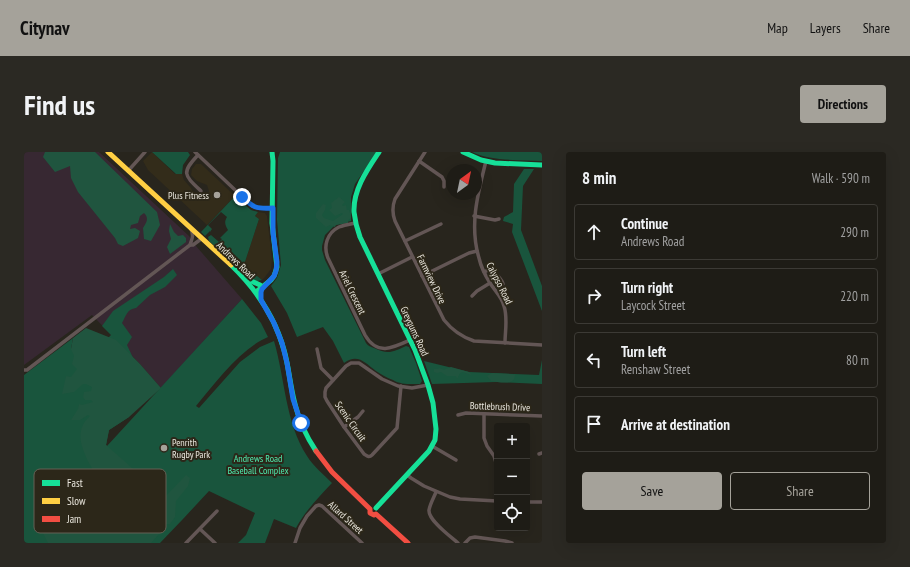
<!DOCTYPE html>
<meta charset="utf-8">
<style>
body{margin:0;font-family:"PT Sans Narrow",sans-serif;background:#2b2923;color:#f1f3f6}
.controls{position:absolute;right:12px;bottom:12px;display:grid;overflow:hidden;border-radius:4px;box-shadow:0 4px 16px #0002}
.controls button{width:36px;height:36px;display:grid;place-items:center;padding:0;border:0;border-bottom:1px solid #3c3a35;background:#1e1c16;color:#f1f3f6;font:20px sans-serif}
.compass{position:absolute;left:422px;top:12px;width:36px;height:36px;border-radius:50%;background:#1e1c16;box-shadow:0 4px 16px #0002;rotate:33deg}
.stop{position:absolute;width:12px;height:12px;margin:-9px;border:3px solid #1a73e8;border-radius:50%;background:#fff}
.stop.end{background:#1a73e8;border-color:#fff;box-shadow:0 1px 4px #0008}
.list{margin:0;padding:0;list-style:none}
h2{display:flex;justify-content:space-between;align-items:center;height:52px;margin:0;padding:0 16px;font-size:17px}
h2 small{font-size:13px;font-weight:400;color:#a1a1a1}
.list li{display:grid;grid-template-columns:26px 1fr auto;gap:12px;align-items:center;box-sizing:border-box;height:56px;margin:0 8px 8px;padding:0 8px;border:1px solid #3c3a35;border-radius:4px}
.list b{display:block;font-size:15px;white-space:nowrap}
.list p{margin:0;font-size:13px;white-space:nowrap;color:#a1a1a1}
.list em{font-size:13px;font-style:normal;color:#a1a1a1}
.actions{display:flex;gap:8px;padding:12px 16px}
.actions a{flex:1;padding:9px 0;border:1px solid #a5a29a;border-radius:4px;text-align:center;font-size:14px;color:#a5a29a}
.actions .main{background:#a5a29a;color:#111}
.icon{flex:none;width:22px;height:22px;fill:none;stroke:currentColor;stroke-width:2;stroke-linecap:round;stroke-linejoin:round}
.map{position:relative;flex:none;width:518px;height:391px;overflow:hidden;border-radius:4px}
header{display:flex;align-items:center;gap:24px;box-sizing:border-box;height:56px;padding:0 20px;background:#a5a29a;color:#111}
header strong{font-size:19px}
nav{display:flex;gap:22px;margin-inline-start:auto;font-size:14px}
.intro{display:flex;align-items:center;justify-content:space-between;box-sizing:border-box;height:96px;padding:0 24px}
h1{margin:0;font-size:28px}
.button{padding:10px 18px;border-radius:4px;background:#a5a29a;color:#111;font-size:14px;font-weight:700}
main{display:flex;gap:24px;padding:0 24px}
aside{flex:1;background:#1e1c16;border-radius:4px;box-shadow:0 4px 16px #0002}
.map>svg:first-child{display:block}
.built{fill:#332c1a}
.industrial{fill:#372832}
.green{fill:#19553d}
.forest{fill:#20553f}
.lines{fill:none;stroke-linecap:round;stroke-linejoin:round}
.street{stroke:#635655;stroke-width:3.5}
.fast{stroke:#16e098;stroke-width:5}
.slow{stroke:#ffcf43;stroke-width:5}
.jam{stroke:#f24e42;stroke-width:5}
.route{stroke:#1a73e8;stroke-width:5}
.poi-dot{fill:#a5a29a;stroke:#2c2719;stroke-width:1.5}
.labels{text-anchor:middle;stroke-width:4;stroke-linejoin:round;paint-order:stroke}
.poi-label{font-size:10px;fill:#e9e6dd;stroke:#2c2719;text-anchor:end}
.street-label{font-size:10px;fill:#e9e6dd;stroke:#2c2719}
.park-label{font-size:10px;fill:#4febaf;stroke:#2c2719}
.key{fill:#2c2719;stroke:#656054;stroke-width:1}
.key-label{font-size:11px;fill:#e9e6dd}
</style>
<header>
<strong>Citynav</strong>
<nav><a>Map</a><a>Layers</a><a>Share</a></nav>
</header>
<div class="intro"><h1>Find us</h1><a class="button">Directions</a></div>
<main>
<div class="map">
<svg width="518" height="391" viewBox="0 0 518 391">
<rect width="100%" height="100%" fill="#28251d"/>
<!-- built -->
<g class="built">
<path d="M128 0 151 22H158L160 28 167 36 170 43 173 46 176 47 180 46 183 44 185 39 183 33 173 29 167 23 168 17 172 12H177L211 44 183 73 124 18 119 9Z"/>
<path d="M234 60 241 61 243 64 248 107 247 117 241 125 238 128 228 120 226 122 219 116 235 67 231 64Z"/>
</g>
<!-- industrial -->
<path class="industrial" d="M0 0H75L165 84 172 94 218 147 137 236 116 212 68 163 0 213Z"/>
<!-- green -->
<g class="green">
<path d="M128 0H164L166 3 159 13 158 22H152Z"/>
<path d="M256 0H353L331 32 327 45V69L311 73 301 83 298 94V98L301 108 342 191C344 194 347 195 350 196 364 203 369 200 382 194L385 195 392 211 398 229 396 232C387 232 377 233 369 228 363 226 357 222 352 219 341 211 334 201 320 211L309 189 299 175 273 185 263 161 247 134 253 126 257 113 253 68 254 6Z"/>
<path d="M448 0H518V9C497 8 466 9 448 0Z"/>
<path d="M500 17H510L499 34 497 78 518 134V159L488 80 489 72 479 69 480 65 489 60 490 32Z"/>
<path d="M211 44 227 58 234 60 231 64 235 67 219 116 226 122 228 120 238 128 233 129 227 127 211 110 203 105 185 89 184 85 187 83 195 90 198 87 196 86 204 78C201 73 200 70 203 65L197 60 184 73 188 77 186 80 185 79V80L181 84 177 80Z"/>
<path d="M149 117 153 123 141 135 126 143 112 156C103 157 102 164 98 171L108 185 103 193 111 210 105 265 85 278 82 293 83 294 218 147 237 171 244 185C216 197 192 230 172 254L175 256 216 210 236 195 250 189C261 226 261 270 283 304 289 314 300 323 308 331 295 345 281 359 272 376L250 367 241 391H214L222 383 231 361 185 339 159 367 136 391H0V223L49 186 47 197 82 188 87 183 78 174 89 159 140 125Z"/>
<path d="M518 208V232L472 230 408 232 400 209 445 220 515 223Z"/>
</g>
<!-- forest -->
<g class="forest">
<path d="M21 0H71L133 60 136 73 127 89 120 87 119 76C123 70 125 66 120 61L116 64 114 71 107 73 106 77 111 76 116 79 114 86 99 94 94 92 91 86 54 40 47 26 46 14 31 20 19 5Z"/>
<path d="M315 45 321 50 318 53 319 54 322 53 323 58H325L327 64V66L324 68V71L312 73 311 75 306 73 302 75 292 66V61L299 52 302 53 301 58 298 63 300 66 309 69 319 62 318 61 311 64 305 58 308 56 307 51Z"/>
<path d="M146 72 150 80 154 84 159 83 162 86V90L146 102 143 95 147 87 145 79Z"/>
<path d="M62 176 92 188 116 212 137 236 105 265 85 278 82 293 141 345 162 323 166 326 164 334 152 349 151 365 146 372H136L119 366 128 372 136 381 127 391H24L17 377C25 368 32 361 43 356L52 361 75 362 77 367C81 361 87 356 94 358L98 355 89 351 80 350 73 340C77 327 70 321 65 311 59 299 52 284 60 271 61 269 64 266 66 264L64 263 56 268H47L54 257 55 252 58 253 69 250 67 248H61L59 245 60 240 67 239 68 235 62 232H59L50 240 38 242 42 224 47 225 53 217 48 212 50 204 47 197 49 186Z"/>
<path d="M427 215 445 220 447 222V223L439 220 436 221 433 227 432 224H423L417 220 413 221 410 220V217H414L415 216 420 218 422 217Z"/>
<path d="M468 221 486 222 491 223C491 226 490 228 488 229 485 232 472 230 467 229L463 224Z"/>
</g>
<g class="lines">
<!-- street -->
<g class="street">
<path d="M171 0 228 54 234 56H249"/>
<path d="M401 0 371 47C368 55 368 61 371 69L420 168C428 178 438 185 450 189L518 193"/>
<path d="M174 3C157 21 160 23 177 39"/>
<path d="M395 9 418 25 420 29V35"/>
<path d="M462 9C454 41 445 73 455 106 457 115 461 123 466 131 471 139 478 145 480 154 484 166 481 179 481 191"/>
<path d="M104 19 121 0"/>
<path d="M450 64 471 68 475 67"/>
<path d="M331 71C326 72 320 73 315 75 303 81 299 94 304 106L341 183C353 204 369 196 386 188"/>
<path d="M381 89 417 72"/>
<path d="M166 93C168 86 170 85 167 77"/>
<path d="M460 120C462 119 465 117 467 118 471 120 478 128 479 132"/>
<path d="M354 122 388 105"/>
<path d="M398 124 445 101 453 99"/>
<path d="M448 144 453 139 466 131"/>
<path d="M293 197 297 216 309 228"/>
<path d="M0 218H3L166 93H169L177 87"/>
<path d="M377 234 373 276 348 303C345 306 343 304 340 302L320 275 303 249 301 245V240L302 236 322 214 327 211H335L358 227 374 234 388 236 404 233"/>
<path d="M460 262V286L463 294 470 304 473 314"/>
<path d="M434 263 442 261 518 264"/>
<path d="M320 275 334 265 339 259"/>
<path d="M408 294 432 308"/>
<path d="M515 302 518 301"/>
<path d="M383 323 387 326 400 334 426 345 436 347 473 349"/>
<path d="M412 340C410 345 406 352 405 358 404 368 426 384 434 391"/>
<path d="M503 350H518"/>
<path d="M176 377 191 391"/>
<path d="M162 391 193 359"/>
<path d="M271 391 276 376 283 364 292 354 295 353 298 354 338 391"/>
<path d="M441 391 446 386 451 385 481 389 488 391"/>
</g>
<!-- fast -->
<g class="fast">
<path d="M439 0 457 8 471 11 518 13"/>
<path d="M207 113C232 137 251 165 260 198 265 215 266 234 271 252 275 269 282 284 292 299"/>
<path d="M223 127 236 133"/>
<path d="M232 140 247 128 250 124 253 115 248 71 249 9 248 0"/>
<path d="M352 356 405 299 411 288 412 277 409 251 404 233 391 198 336 85C333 77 331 69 330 60 329 38 343 18 355 0"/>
</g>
<!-- slow -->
<path class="slow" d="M84 0 207 113"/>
<!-- jam -->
<path class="jam" d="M292 299 308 320 346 357V361L350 363 352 362 384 391"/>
</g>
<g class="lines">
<!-- route -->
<path class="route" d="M218 45C230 56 232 57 249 56V81L253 110 252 119 250 124 238 137 237 140V148L250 171 258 191 263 211 269 247 277 271"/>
</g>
<!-- markers -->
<g class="poi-dot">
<circle cx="193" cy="43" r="4"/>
<circle cx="140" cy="296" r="4"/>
</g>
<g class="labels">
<!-- poi labels -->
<g class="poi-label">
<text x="185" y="47">Plus Fitness</text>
<text x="148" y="294" text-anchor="start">Penrith<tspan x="148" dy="12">Rugby Park</tspan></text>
</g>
<!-- street labels -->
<g class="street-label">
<text transform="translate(212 108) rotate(44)" y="4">Andrews Road</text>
<text transform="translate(408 127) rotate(64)" y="4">Farmview Drive</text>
<text transform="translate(476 131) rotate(63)" y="4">Calypso Road</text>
<text transform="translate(329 140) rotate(64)" y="4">Ariel Crescent</text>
<text transform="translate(391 179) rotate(65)" y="4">Greygums Road</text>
<text transform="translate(476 254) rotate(2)" y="4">Bottlebrush Drive</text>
<text transform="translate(327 269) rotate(55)" y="4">Scenic Circuit</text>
<text transform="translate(322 365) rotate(42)" y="4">Allard Street</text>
</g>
<!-- park labels -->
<g class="park-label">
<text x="234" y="310">Andrews Road<tspan x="234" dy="12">Baseball Complex</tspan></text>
</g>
</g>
<!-- legend -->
<rect x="10" y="317" width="132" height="64" rx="6" class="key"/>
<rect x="18" y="328" width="18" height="6" fill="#16e098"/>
<rect x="18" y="346" width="18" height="6" fill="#ffcf43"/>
<rect x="18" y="364" width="18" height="6" fill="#f24e42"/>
<g class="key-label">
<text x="43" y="335">Fast</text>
<text x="43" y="353">Slow</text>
<text x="43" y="371">Jam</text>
</g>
</svg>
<div class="controls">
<button>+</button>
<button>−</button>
<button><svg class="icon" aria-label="locate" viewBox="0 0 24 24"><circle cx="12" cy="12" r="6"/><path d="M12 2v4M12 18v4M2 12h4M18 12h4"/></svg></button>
</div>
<svg class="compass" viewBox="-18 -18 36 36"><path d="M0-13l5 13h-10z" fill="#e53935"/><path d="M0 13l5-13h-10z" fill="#a1a1a1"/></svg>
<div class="stop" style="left:277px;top:271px"></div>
<div class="stop end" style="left:218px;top:45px"></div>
</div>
<aside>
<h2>8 min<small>Walk · 590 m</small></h2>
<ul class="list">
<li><svg class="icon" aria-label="ahead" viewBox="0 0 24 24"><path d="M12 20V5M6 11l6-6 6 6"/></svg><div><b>Continue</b><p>Andrews Road</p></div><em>290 m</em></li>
<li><svg class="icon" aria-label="right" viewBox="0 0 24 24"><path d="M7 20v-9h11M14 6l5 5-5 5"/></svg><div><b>Turn right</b><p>Laycock Street</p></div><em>220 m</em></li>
<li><svg class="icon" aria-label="left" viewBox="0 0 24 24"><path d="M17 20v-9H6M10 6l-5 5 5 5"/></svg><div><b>Turn left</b><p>Renshaw Street</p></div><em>80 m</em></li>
<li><svg class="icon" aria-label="arrive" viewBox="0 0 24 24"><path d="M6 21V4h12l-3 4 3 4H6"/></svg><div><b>Arrive at destination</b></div></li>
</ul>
<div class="actions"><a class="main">Save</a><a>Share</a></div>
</aside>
</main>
